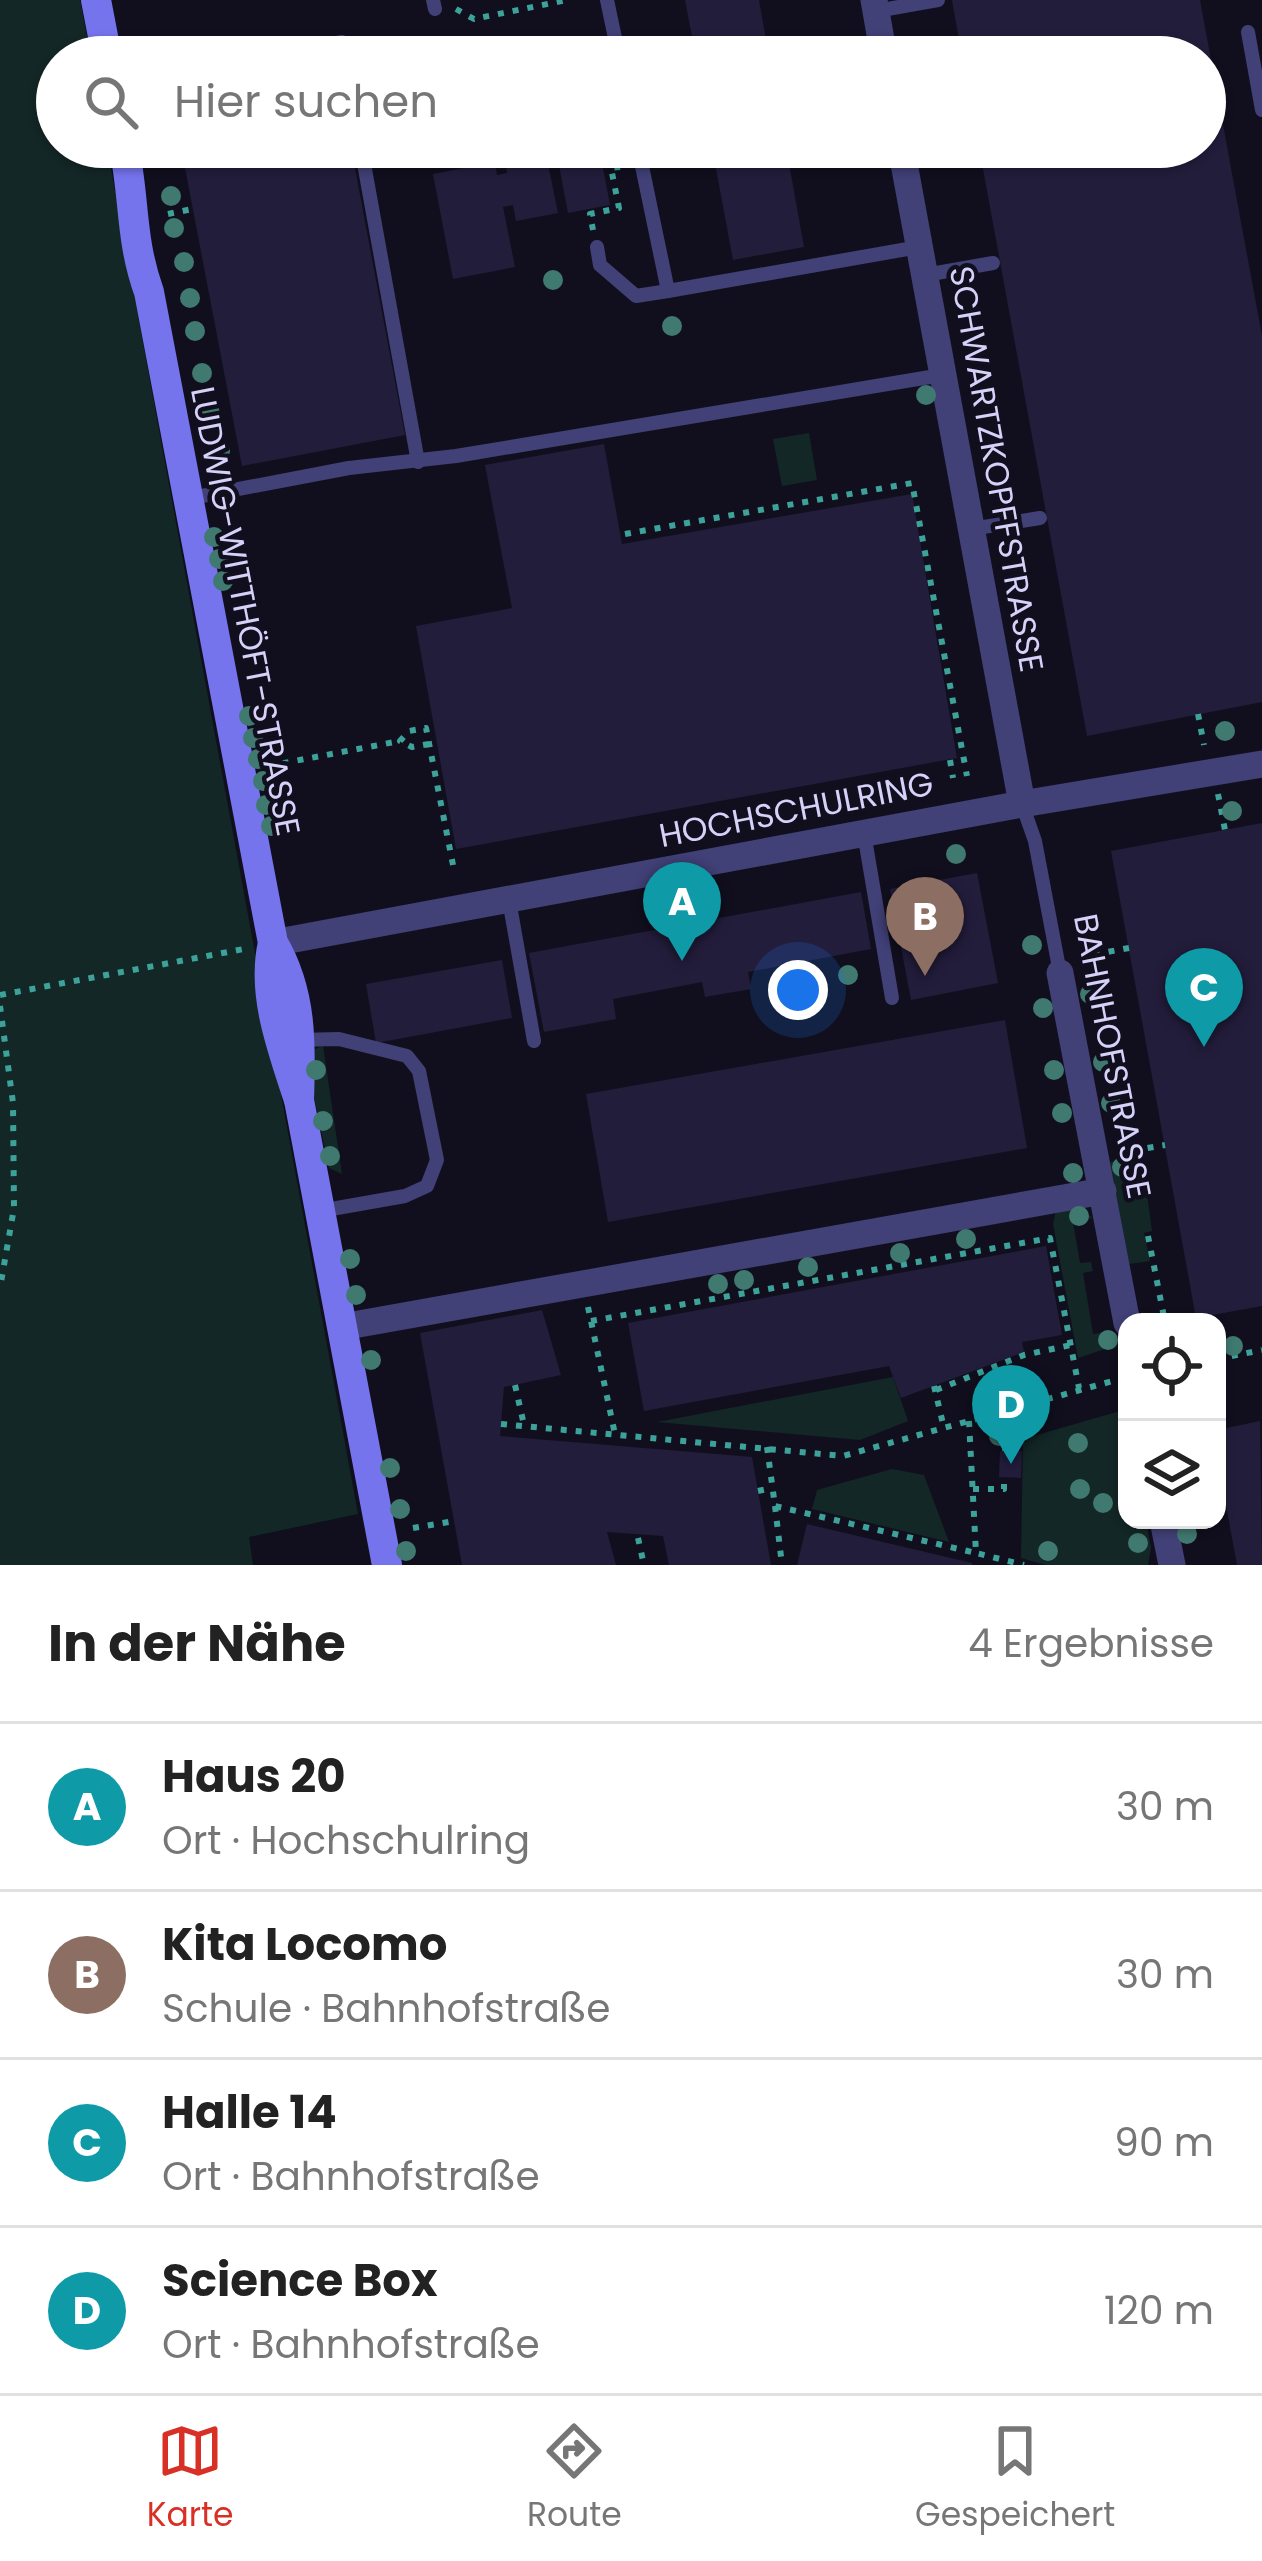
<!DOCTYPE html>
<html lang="de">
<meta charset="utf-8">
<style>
body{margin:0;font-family:Poppins,sans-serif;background:#f6f6f6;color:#222}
.controls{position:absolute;right:36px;bottom:36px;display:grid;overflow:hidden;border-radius:24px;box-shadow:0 3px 9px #0004}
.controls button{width:108px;height:108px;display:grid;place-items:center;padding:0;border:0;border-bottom:3px solid #e0e0e0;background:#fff;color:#222;font:60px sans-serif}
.you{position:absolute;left:798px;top:990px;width:42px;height:42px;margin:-30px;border:9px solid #fff;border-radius:50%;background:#1a73e8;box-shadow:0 0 0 18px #1a73e833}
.badge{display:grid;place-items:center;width:78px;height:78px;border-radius:50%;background:#d93025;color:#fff;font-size:39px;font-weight:700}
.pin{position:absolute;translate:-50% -99px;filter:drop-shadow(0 3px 6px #0008)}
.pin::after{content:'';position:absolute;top:63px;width:42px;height:36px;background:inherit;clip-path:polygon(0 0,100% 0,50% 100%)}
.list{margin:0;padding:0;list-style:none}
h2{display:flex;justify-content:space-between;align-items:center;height:156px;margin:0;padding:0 48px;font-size:51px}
h2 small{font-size:39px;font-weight:400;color:#767676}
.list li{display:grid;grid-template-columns:78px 1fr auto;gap:36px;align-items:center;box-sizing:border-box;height:168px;padding:0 48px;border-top:3px solid #e0e0e0}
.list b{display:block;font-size:45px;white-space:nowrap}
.list p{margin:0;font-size:39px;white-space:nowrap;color:#767676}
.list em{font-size:39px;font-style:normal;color:#767676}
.icon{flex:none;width:66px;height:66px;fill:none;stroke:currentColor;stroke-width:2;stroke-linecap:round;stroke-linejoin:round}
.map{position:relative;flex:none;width:1262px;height:1565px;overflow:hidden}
.search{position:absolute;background:#fff;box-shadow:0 3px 9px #0004;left:36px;right:36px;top:36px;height:132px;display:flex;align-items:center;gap:30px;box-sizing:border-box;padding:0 42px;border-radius:66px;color:#767676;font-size:45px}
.sheet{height:828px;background:#fff}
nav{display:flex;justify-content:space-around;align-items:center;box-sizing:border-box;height:168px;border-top:3px solid #e0e0e0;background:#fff;font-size:33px;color:#767676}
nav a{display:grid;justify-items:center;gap:6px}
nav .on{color:#d93025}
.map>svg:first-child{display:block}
.green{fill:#132726}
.building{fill:#231d3c}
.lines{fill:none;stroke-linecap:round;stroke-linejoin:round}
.path{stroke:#3ca29a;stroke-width:6;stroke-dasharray:6 9;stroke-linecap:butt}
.lane{stroke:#414077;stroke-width:14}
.street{stroke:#414077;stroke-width:27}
.secondary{stroke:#7574ed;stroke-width:30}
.tree{fill:#407970}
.labels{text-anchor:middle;stroke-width:9;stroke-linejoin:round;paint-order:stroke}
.street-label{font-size:33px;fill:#d5d1f9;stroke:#110f1e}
</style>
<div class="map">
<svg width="1262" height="1565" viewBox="0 0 1262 1565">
<rect width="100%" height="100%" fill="#110f1e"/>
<!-- green -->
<g class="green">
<path d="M0 0H80L91 57H57V147H107L358 1514 249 1537 253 1565H0Z"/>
<path d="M809 433 817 480 782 486 773 439Z"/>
<path d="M323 1046 342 1174 329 1168 311 1082 310 1051Z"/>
<path d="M1142 1157 1152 1231 1144 1233 1150 1261 1129 1264 1110 1162Z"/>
<path d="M1077 1207 1093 1218 1073 1222 1080 1263 1091 1262 1093 1271 1083 1273 1093 1334 1113 1331 1117 1345 1078 1358 1053 1224 1056 1210Z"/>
<path d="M893 1377 908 1421 860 1440 657 1422Z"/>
<path d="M1127 1409V1520H1146L1151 1548 1148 1565H1046L1021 1558 1023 1439Z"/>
<path d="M892 1469 924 1475 949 1542 812 1509 817 1490Z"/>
</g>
<!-- building -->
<g class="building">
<path d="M685 0H759L769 57H696Z"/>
<path d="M952 0H1200L1262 336V702L1087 736 979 147H1205V57H962Z"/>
<path d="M181 147H351L405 435 242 466Z"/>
<path d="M599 147 610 205 568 213 557 155Z"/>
<path d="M712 147H786L804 247 733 260Z"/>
<path d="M547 159 558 213 516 221 513 205 503 207 515 267 453 279 433 174 495 162 497 175 507 173 506 167Z"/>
<path d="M604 444 622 544 912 494 957 758 456 849 416 626 512 608 485 465Z"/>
<path d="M1262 823V1306L1196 1318 1111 851Z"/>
<path d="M977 873 998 983 911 1000 890 889Z"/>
<path d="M861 892 871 949 748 972 751 989 705 997 702 982 613 999 616 1019 544 1032 529 953Z"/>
<path d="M502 960 512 1018 376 1043 366 984Z"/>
<path d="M1005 1020 1027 1148 608 1222 586 1094Z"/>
<path d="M1046 1246 1062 1335 1022 1342 1024 1352 901 1398 889 1366 644 1411 628 1323Z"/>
<path d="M542 1310 561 1375 504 1387 500 1436 752 1457 771 1565H669L663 1536 607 1532 616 1565H462L420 1333Z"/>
<path d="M1260 1421 1262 1565H1237L1217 1456V1430Z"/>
<path d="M1000 1451H1022L1021 1478 999 1477Z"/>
<path d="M807 1524 972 1563V1565H797Z"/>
</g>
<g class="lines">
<!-- path -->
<g class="path">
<path d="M456 9 474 19 567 0"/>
<path d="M168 214 192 209"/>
<path d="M593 230 590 214 619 208 611 168 620 167"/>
<path d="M625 534 912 483 967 776"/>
<path d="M1198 714 1204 745"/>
<path d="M429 744 412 747 400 741 409 731 426 728 454 870"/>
<path d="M950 760 953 778"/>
<path d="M268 766 400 741"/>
<path d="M1218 794 1225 830"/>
<path d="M691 891 696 923"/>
<path d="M1079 957 1129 948"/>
<path d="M0 995 244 949"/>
<path d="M0 1006 13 1103 14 1208 0 1288"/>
<path d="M1118 1153 1165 1145"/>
<path d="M1148 1236 1165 1322"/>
<path d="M588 1307 616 1439"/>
<path d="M591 1321 1050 1238 1079 1388"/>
<path d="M1217 1359 1262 1350"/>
<path d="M515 1385 524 1425"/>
<path d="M934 1386 944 1428"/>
<path d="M936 1390 1024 1355 1071 1345"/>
<path d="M969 1421 976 1553 1024 1565"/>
<path d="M501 1424 843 1456 1127 1377"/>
<path d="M767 1447 775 1506 976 1553"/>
<path d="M1005 1451 1006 1411"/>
<path d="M973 1489H1004V1478"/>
<path d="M758 1491 772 1488"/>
<path d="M775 1506 782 1565"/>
<path d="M413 1528 454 1521"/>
<path d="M638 1538 644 1565"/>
</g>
<!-- lane -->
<g class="lane">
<path d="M433 0 435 9"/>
<path d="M607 0 619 57"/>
<path d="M876 11 938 0"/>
<path d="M1248 32 1262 110"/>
<path d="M261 57 342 42 345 57"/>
<path d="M361 147 418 462"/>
<path d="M638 147 668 291 919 247"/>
<path d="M597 247 600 265 636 296 668 291"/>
<path d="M925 275 993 263"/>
<path d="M186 499 349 468 456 456 942 375"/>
<path d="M971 529 1040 518"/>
<path d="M1022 804 1035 841 1060 973"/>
<path d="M864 833 892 998"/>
<path d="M509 900 534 1041"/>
<path d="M297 1040 339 1039 407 1056 419 1071 437 1160 427 1186 405 1196 320 1211"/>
</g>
<!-- street -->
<g class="street">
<path d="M874 0 884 57"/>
<path d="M901 147 1022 804"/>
<path d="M273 943 1022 804 1262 764"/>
<path d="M1060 973 1127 1323"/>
<path d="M342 1327 1103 1191"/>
<path d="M1163 1520 1172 1565"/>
</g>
<!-- secondary -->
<g class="secondary">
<path d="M96 0 107 57"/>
<path d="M124 147C135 200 130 239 149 292L273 943C302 992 301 1044 299 1100"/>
<path d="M273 943C261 994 283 1051 299 1100L387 1565"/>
</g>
</g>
<!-- trees -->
<g class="tree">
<circle cx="171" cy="196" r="10"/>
<circle cx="174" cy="228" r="10"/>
<circle cx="184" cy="262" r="10"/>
<circle cx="553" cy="280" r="10"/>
<circle cx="190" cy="298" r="10"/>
<circle cx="672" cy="326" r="10"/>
<circle cx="195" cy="331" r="10"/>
<circle cx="202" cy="373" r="10"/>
<circle cx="926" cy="395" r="10"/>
<circle cx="210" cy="413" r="10"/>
<circle cx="220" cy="451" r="10"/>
<circle cx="214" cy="537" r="10"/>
<circle cx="219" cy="559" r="10"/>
<circle cx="223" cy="581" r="10"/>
<circle cx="249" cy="716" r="10"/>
<circle cx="1225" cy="731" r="10"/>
<circle cx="253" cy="738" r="10"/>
<circle cx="258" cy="759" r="10"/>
<circle cx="263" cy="781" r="10"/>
<circle cx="266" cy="805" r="10"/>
<circle cx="1232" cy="811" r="10"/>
<circle cx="271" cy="826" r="10"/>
<circle cx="956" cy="854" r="10"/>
<circle cx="1032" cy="945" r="10"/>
<circle cx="848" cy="975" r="10"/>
<circle cx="1090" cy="994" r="10"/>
<circle cx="1043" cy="1008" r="10"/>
<circle cx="1103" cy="1062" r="10"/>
<circle cx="316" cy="1070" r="10"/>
<circle cx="1054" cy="1070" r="10"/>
<circle cx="1111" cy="1103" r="10"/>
<circle cx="1062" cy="1113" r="10"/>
<circle cx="323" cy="1121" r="10"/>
<circle cx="330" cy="1156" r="10"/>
<circle cx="1122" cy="1167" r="10"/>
<circle cx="1073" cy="1173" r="10"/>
<circle cx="1079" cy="1216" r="10"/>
<circle cx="966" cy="1239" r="10"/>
<circle cx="900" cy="1253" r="10"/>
<circle cx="350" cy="1259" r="10"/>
<circle cx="808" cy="1267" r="10"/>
<circle cx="744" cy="1280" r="10"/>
<circle cx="718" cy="1284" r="10"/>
<circle cx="356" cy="1295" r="10"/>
<circle cx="1108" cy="1340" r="10"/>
<circle cx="1233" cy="1346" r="10"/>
<circle cx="371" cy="1360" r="10"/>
<circle cx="999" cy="1436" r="10"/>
<circle cx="1078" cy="1443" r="10"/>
<circle cx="390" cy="1468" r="10"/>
<circle cx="1080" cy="1489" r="10"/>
<circle cx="1103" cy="1503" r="10"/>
<circle cx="400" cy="1509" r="10"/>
<circle cx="1187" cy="1534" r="10"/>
<circle cx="1138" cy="1543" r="10"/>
<circle cx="406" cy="1551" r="10"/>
<circle cx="1048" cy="1551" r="10"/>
</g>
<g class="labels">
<!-- street labels -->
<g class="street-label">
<text transform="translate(997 469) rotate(80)" y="12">SCHWARTZKOPFFSTRASSE</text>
<text transform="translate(246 611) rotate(79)" y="12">LUDWIG-WITTHÖFT-STRASSE</text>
<text transform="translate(796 809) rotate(-11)" y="12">HOCHSCHULRING</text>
<text transform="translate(1113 1056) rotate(79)" y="12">BAHNHOFSTRASSE</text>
</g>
</g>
</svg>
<div class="controls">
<button><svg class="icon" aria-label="locate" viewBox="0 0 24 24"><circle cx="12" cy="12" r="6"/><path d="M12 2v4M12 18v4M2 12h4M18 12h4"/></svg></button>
<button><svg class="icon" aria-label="layers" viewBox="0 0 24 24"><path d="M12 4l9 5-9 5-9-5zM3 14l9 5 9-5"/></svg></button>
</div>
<div class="you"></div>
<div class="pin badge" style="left:682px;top:961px;background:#0f9aa8">A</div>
<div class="pin badge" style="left:925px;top:976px;background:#8d6e63">B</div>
<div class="pin badge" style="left:1204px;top:1047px;background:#0f9aa8">C</div>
<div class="pin badge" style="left:1011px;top:1464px;background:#0f9aa8">D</div>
<div class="search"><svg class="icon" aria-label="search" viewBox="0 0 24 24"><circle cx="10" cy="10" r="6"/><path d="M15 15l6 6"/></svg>Hier suchen</div>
</div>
<section class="sheet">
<h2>In der Nähe<small>4 Ergebnisse</small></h2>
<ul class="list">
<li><span class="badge" style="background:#0f9aa8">A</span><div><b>Haus 20</b><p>Ort · Hochschulring</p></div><em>30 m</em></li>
<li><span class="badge" style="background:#8d6e63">B</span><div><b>Kita Locomo</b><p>Schule · Bahnhofstraße</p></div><em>30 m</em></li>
<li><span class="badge" style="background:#0f9aa8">C</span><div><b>Halle 14</b><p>Ort · Bahnhofstraße</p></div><em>90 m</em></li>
<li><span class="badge" style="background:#0f9aa8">D</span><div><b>Science Box</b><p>Ort · Bahnhofstraße</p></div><em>120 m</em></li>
</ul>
</section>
<nav>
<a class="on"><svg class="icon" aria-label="map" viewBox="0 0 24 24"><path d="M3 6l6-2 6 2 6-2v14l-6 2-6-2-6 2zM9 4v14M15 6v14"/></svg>Karte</a>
<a><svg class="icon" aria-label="directions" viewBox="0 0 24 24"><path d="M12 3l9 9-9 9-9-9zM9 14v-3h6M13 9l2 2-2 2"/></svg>Route</a>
<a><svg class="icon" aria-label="saved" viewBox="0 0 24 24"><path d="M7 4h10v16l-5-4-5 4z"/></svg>Gespeichert</a>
</nav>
